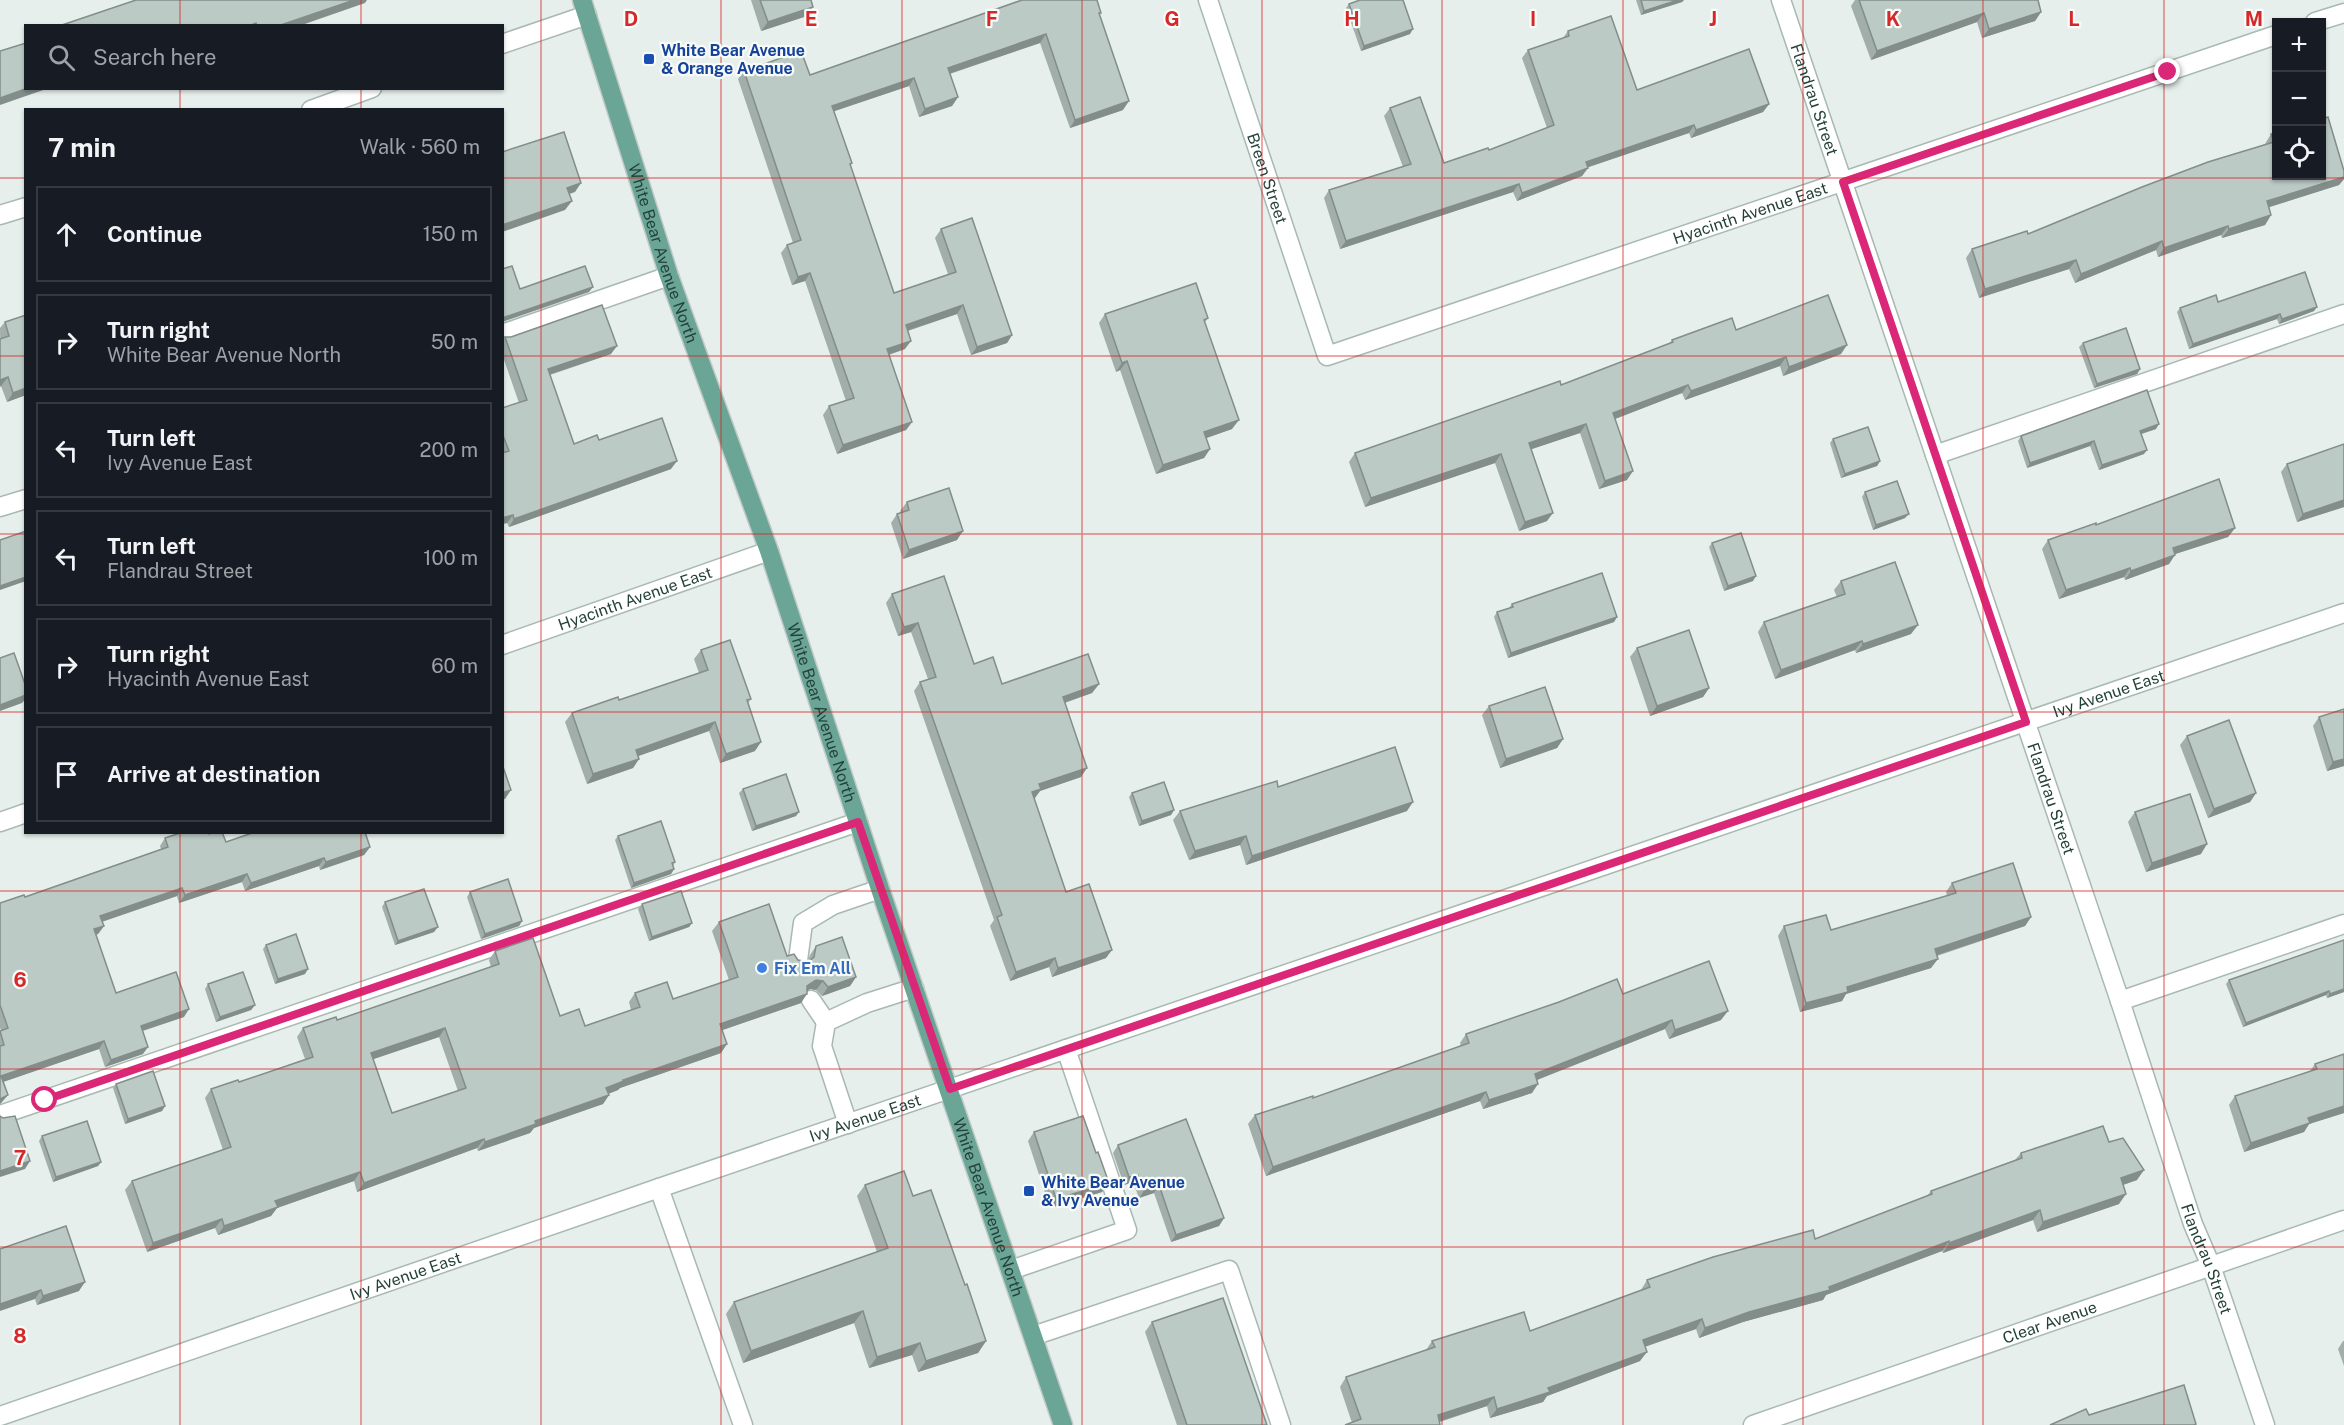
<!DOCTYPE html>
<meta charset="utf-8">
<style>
body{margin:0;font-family:"Public Sans",sans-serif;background:#20242c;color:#f1f3f6}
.controls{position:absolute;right:18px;top:18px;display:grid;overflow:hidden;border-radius:0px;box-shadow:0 2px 4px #0004}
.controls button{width:54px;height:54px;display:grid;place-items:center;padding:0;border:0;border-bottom:2px solid #363941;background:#171b24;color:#f1f3f6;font:30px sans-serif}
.stop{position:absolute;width:18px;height:18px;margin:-14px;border:4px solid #db2777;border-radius:50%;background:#fff}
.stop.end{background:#db2777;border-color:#fff;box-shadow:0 2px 6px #0008}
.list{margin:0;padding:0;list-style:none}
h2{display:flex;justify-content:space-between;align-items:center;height:78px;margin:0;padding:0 24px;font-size:26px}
h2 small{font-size:20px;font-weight:400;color:#9ea1a6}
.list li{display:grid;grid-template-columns:39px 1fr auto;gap:18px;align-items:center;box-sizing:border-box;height:96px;margin:0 12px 12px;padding:0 12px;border:2px solid #363941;border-radius:0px}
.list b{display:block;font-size:22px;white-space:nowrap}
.list p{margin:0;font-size:20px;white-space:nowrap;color:#9ea1a6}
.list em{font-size:20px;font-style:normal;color:#9ea1a6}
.icon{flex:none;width:33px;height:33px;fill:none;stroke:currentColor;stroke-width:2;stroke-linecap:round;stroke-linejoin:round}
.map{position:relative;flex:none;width:2344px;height:1425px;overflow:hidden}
.search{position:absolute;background:#171b24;box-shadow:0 2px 4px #0004;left:24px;top:24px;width:480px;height:66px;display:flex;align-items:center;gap:15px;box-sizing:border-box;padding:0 21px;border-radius:0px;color:#9ea1a6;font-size:22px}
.panel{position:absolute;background:#171b24;box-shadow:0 2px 4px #0004;left:24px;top:108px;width:480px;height:726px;border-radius:0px}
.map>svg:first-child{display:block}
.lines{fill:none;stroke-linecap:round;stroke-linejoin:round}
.minor-casing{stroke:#a8b8b2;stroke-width:21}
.major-casing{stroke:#c2cac8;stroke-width:21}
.minor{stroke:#fff;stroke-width:18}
.major{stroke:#6aa596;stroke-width:18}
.wall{fill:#a1aea9;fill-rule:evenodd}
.shaded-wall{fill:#838d89}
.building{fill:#bbcac4;stroke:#838d89;stroke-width:1.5;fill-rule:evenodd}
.route{stroke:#db2777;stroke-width:8}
.grid{fill:none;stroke:#d62828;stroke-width:1.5;stroke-opacity:0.55}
.transit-dot{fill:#1a4fb4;stroke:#f7fbf9;stroke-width:2}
.shop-dot{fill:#3f7fe0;stroke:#f7fbf9;stroke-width:2}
.labels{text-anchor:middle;stroke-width:4.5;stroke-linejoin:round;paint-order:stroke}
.transit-label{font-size:16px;font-weight:bold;fill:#164399;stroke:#f7fbf9;text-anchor:start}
.street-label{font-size:16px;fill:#24423a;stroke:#f7fbf9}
.shop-label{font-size:16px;font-weight:bold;fill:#366cbe;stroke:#f7fbf9;text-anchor:start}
.grid-label{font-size:20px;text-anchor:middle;font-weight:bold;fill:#d62828;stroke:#f7fbf9;stroke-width:4.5;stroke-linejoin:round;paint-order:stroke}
</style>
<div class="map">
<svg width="2344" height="1425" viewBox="0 0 2344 1425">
<rect width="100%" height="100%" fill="#e6efeb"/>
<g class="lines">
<defs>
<g id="minor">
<path id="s1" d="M1208 0 1327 356 2276 35"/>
<path id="s2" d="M1781 0 2120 1001 2193 1224 2211 1266 2265 1425"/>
<path d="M2315 22 2344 13"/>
<path d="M502 44 587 15"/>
<path d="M311 110 372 88"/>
<path d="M0 215 26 207"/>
<path d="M502 334 669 276"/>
<path d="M1935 455 2344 314"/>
<path d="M0 507 26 499"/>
<path id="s3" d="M502 645 769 551"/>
<path d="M0 822 26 813"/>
<path d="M798 960 803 923 833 905 880 889"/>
<path d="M811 1000 826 1022"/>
<path d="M2120 1001 2344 924"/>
<path d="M0 1115 858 822"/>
<path d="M848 1124 822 1046 826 1022 867 1003 914 988"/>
<path d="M659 1188 743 1425"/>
<path d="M1011 1270 1127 1230 1066 1049"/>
<path d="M1033 1336 1229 1270 1281 1425"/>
<path id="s4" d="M0 1416 659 1188 2344 613"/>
<path id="s5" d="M1753 1425 2344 1220"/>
</g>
<g id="major">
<path id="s6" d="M582 0 669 276 769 551 880 889 1063 1425"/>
</g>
</defs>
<!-- minor casing -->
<use href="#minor" class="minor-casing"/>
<!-- major casing -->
<use href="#major" class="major-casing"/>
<!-- minor -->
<use href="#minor" class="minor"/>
<!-- major -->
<use href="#major" class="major"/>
</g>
<!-- wall -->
<g class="wall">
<path d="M751 0H811L807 16 761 31Z"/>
<path d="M1636 0H1684L1682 2 1641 15Z"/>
<path d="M1855 0H2038L2041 12 2035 21 1982 38 1977 22 1871 60 1851 6Z"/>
<path d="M1349 4 1410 34 1361 51 1346 8Z"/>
<path d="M1099 15 1123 110 1070 128 1040 43 950 74 958 97 952 106 919 117 909 86 834 111 852 163 850 166 894 293 948 274 935 238 941 229 1012 335 1007 343 971 355 957 314 908 331 905 349 889 355 912 422 906 430 837 454 823 415 829 406 846 401 805 281 792 285 781 253 787 245 793 243 738 79 744 71 810 75Z"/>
<path d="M1568 31 1637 90 1769 104 1763 112 1691 138 1689 133 1588 167 1582 176 1517 201 1513 192 1340 249 1324 198 1329 190 1403 167 1384 116 1390 108 1444 163 1489 150 1547 128 1522 58 1528 50 1563 38Z"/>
<path d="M2271 134 2344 171V179L2339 185 2269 207 2271 215 2265 225 2222 238 2221 235 2158 257 2156 250 2075 283 2069 269 1979 298 1966 258 1972 249 2028 234 2265 144Z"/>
<path d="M2218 302 2314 311 2279 324 2277 319 2189 349 2177 312 2180 308Z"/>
<path d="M1105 314 1208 318 1205 322 1232 429 1206 438 1210 449 1204 458 1156 474 1120 370 1116 372 1099 323Z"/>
<path d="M26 315V395L7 402 1 386 0 328 5 322Z"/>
<path d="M1736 330 1841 354 1783 376 1780 366 1685 400 1682 393 1615 419 1627 480 1599 489 1580 433 1531 449 1547 521 1519 531 1495 463 1365 507 1349 462 1355 453 1561 385 1669 344 1672 340Z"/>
<path d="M505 337 611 354 550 375 574 444 599 440 671 469 509 527 507 523 502 524V408L519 403 502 354V340Z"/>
<path d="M2083 343 2140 369 2137 374 2094 388 2079 347Z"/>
<path d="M2156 429 2142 434 2144 454 2099 470 2090 446 2027 468 2018 441 2021 436Z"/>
<path d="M1833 439 1880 461 1877 466 1841 478 1830 443Z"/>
<path d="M2344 444V507L2297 522 2281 472 2287 464Z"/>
<path d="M1865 492 1905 518 1873 530 1862 497Z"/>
<path d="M907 502 957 540 903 559 891 523 897 514 901 512 900 511Z"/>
<path d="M2096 525 2235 528 2228 537 2175 554 2169 564 2125 580 2124 577 2059 599 2042 549 2048 540Z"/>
<path d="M1712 543 1753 581 1724 591 1709 547Z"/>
<path d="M1841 581 1911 634 1856 653 1855 650 1775 679 1758 632 1764 622 1837 597 1834 590Z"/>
<path d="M892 594 974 664 1002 684H1099L1092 693 1065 703 1081 777 1040 791 1034 798 1066 892 1106 958 1052 977 1049 967 1010 981 990 926 994 920 914 691 920 682 928 679 911 632 898 636 886 603Z"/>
<path d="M1512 604 1617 617 1614 622 1508 658 1494 617 1497 612 1509 608Z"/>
<path d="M1637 648 1709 688 1703 697 1650 716 1630 657Z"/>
<path d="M701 650 751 699 748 703 755 751 720 763 709 731 638 756 639 759 633 768 587 784 565 722 572 713 619 700 699 673 694 659Z"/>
<path d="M1489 706 1563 739 1557 748 1500 768 1482 715Z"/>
<path d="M2344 709V766L2327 771 2313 726 2319 717Z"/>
<path d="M2187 736 2256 793 2250 802 2208 818 2180 745Z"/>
<path d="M1278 787 1407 811 1246 865 1240 845 1189 860 1173 820 1180 811Z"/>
<path d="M743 789 796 816 752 831 739 793Z"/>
<path d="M1132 793 1174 810 1171 815 1139 826 1129 797Z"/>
<path d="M2135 812 2201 854 2146 872 2128 822Z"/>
<path d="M209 834 226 842 370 847 364 855 320 870 319 866 245 891 242 882 179 903 177 896 102 922 104 926 98 934 96 935 116 993 184 1017 143 1031V1054L105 1067 99 1049 3 1082 2 1102 0 1104V1031L1 1030 0 1028V903L25 897 161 849 160 846 165 838Z"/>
<path d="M618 836 675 862 673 866 674 869 671 874 631 888 615 840Z"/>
<path d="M1952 883 2031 917 2025 926 1937 956 1931 968 1846 994 1842 1001 1800 1012 1778 936 1784 926 1831 930 1947 896 1946 892Z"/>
<path d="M470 892 522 921 519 926 481 939 467 897Z"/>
<path d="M385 902 434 932 395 945 382 907Z"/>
<path d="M642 904 692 923 689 927 649 941 638 909Z"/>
<path d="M719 922 787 956 798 960 808 961 810 955 816 946 856 977 850 986 822 996 816 990 810 989 807 991 801 1003 722 1030 721 1053 620 1088 618 1090 608 1094 609 1095 603 1104 534 1128 530 1133 478 1151 477 1148 357 1192 354 1181 277 1208 271 1216 218 1235 215 1228 147 1252 125 1190 132 1181 223 1150 205 1098 211 1089 239 1082 305 1059 297 1037 303 1028 337 1020 491 967 489 960 495 951 560 1016 585 1026 631 1010 629 1002 635 993 673 999 729 980 712 931ZM439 1037 458 1091 392 1113 373 1059Z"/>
<path d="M266 945 305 974 275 984 263 949Z"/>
<path d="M2229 980 2344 992 2327 998 2326 995 2243 1027 2226 984Z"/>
<path d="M208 984 255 1005 251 1010 216 1022 205 989Z"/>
<path d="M1623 994 1721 1020 1669 1039 1665 1029 1537 1080 1532 1093 1483 1109 1480 1101 1266 1176 1248 1124 1255 1115 1313 1098 1461 1046 1460 1043 1466 1034Z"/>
<path d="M2344 1054V1113L2309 1124 2304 1132 2244 1152 2229 1105 2235 1096 2310 1071 2315 1064Z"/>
<path d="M116 1084 165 1106 162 1111 125 1124 113 1088Z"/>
<path d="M1034 1132 1096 1153 1109 1183 1102 1192 1050 1208 1028 1141Z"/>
<path d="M42 1136 101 1162 98 1166 53 1182 39 1141Z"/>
<path d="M2109 1142 2137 1180 2123 1185 2119 1204 2037 1232 2033 1220 1943 1253 1942 1251 1826 1295 1823 1300 1743 1322 1699 1338 1696 1329 1645 1346 1640 1361 1547 1396 1543 1402 1490 1418 1487 1406 1440 1422 1352 1423 1340 1387 1346 1377 1426 1350 1432 1341 1530 1331 1641 1291V1290L1647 1280 1815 1239 1927 1196 1931 1191 2015 1160 2021 1153Z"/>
<path d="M1118 1145 1224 1218 1219 1226 1171 1242 1154 1193 1139 1198 1133 1182 1124 1185 1113 1153Z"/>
<path d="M865 1185 913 1196 965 1285 986 1341 978 1353 918 1372 912 1355 869 1368 854 1323 743 1363 726 1314 734 1302 877 1252 857 1196Z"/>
<path d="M0 1249 79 1291 37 1305 35 1299Z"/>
<path d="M1152 1322 1267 1425H1177L1145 1332Z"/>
<path d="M2343 1341H2344V1366L2338 1349Z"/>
</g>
<!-- shaded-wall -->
<g class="shaded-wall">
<path d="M354 0H367L365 3 299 26H278Z"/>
<path d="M1678 0H1684L1682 2 1641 15 1644 11Z"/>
<path d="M813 7 807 16 761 31 768 22Z"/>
<path d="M2041 12 2035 21 1982 38 1989 29Z"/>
<path d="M1984 13 1977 22 1871 60 1877 51Z"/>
<path d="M1413 29 1410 34 1361 51 1364 46Z"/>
<path d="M1046 34 1040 43 942 76 948 68Z"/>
<path d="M914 78 909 86 826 114 832 106Z"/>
<path d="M28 88H49L0 105V98Z"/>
<path d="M958 97 952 106 919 117 925 109Z"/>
<path d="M1129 101 1123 110 1070 128 1075 120Z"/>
<path d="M1769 104 1763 112 1691 138 1696 130Z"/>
<path d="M1694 125 1689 133 1580 170 1586 162Z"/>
<path d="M1588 168 1582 176 1517 201 1522 193Z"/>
<path d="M2344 177V179L2339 185 2260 210 2267 201Z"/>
<path d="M581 183 575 192 561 197 567 188Z"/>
<path d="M1519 184 1513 192 1340 249 1346 241Z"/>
<path d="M572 201 565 210 502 232V225Z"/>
<path d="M2271 215 2265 225 2222 238 2229 229Z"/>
<path d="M2228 226 2221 235 2158 257 2164 248Z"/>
<path d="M2162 241 2156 250 2075 283 2081 274Z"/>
<path d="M2076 260 2069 269 1979 298 1985 289Z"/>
<path d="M810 273 805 281 792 285 798 277Z"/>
<path d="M593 287 589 292 502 322V318Z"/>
<path d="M963 305 957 314 900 333 906 325Z"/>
<path d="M2317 307 2314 311 2279 324 2282 319Z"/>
<path d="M2280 314 2277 319 2189 349 2193 344Z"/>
<path d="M1012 335 1007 343 971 355 977 347Z"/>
<path d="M911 341 905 349 881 357 887 349Z"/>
<path d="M1847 345 1841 354 1783 376 1789 367Z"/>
<path d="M617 346 611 354 542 377 548 369Z"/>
<path d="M1786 357 1780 366 1685 400 1691 391Z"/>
<path d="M1127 361 1120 370 1116 372 1122 363Z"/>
<path d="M2140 369 2137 374 2094 388 2097 384Z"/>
<path d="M8 377 1 386 0 387V380Z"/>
<path d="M1688 385 1682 393 1607 422 1613 413Z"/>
<path d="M26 388V395L7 402 13 393Z"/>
<path d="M1239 420 1232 429 1198 441 1204 432Z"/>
<path d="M912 422 906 430 837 454 843 445Z"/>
<path d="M1586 424 1580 433 1523 452 1529 443Z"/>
<path d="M2159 424 2156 429 2137 435 2140 431Z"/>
<path d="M2094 441 2090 446 2027 468 2030 463Z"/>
<path d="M1210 449 1204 458 1156 474 1163 465Z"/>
<path d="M2147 450 2144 454 2099 470 2102 465Z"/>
<path d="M1501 454 1495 463 1365 507 1371 498Z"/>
<path d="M677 461 671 469 509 527 514 519Z"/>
<path d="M1880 461 1877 466 1841 478 1845 474Z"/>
<path d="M1633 471 1627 480 1599 489 1605 481Z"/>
<path d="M2344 500V507L2297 522 2303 514Z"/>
<path d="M1553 513 1547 521 1519 531 1525 522Z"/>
<path d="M1909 514 1905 518 1873 530 1876 525Z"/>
<path d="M513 515 507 523 502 524V518Z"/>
<path d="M2235 528 2228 537 2166 557 2173 548Z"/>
<path d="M963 531 957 540 903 559 909 550Z"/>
<path d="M2175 555 2169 564 2125 580 2131 571Z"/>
<path d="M2130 568 2124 577 2059 599 2066 590Z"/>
<path d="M1756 576 1753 581 1724 591 1728 586Z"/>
<path d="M26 577V581L0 590V586Z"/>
<path d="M1617 617 1614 622 1508 658 1511 653Z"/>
<path d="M918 623 911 632 898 636 904 627Z"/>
<path d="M1918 625 1911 634 1856 653 1863 644Z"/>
<path d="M1862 641 1855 650 1775 679 1781 670Z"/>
<path d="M1099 684 1092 693 1057 705 1063 697Z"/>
<path d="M1709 688 1703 697 1650 716 1657 706Z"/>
<path d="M26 695V698L22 703 0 711V705Z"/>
<path d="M715 722 709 731 630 759 636 750Z"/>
<path d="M1563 739 1557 748 1500 768 1506 759Z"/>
<path d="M761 742 755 751 720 763 726 754Z"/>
<path d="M639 759 633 768 587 784 593 774Z"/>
<path d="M2344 759V766L2327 771 2333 762Z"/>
<path d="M1087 768 1081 777 1040 791 1035 798 1026 801 1039 784Z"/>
<path d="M511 790 505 799 502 800V793Z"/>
<path d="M2256 793 2250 802 2208 818 2214 809Z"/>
<path d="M1413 802 1407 811 1246 865 1252 856Z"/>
<path d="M1174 810 1171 815 1139 826 1142 821Z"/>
<path d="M799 812 796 816 752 831 756 826Z"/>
<path d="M1246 836 1240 845 1189 860 1195 851Z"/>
<path d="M2207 844 2201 854 2146 872 2152 863Z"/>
<path d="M370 847 364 855 320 870 326 862Z"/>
<path d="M324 858 319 866 245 891 251 883Z"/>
<path d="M674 869 671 874 631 888 634 883Z"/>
<path d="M247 874 242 882 179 903 185 895Z"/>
<path d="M182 888 177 896 95 924 100 916Z"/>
<path d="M2031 917 2025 926 1928 958 1935 949Z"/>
<path d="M522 921 519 926 481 939 485 934Z"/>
<path d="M692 923 689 927 649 941 652 937Z"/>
<path d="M104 926 98 934 88 937 94 929Z"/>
<path d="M438 927 434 932 395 945 398 941Z"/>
<path d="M1112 950 1106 958 1052 977 1058 968Z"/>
<path d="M1055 958 1049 967 1010 981 1016 972Z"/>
<path d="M1938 959 1931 968 1846 994 1842 1001 1800 1012 1806 1003 1847 987Z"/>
<path d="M308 969 305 974 275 984 278 979Z"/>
<path d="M856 977 850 986 822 996 828 987Z"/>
<path d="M816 980 823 981 816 990 810 989 801 995 807 986Z"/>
<path d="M2344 989V992L2327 998 2330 994Z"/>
<path d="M2329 991 2326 995 2243 1027 2246 1023Z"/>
<path d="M807 994 801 1003 714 1033 720 1024Z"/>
<path d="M255 1005 251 1010 216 1022 220 1017Z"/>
<path d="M189 1009 184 1017 135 1033 141 1026Z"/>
<path d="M1728 1011 1721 1020 1669 1039 1675 1030Z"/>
<path d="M1672 1020 1665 1029 1529 1083 1535 1074Z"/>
<path d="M445 1028 439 1037 365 1062 371 1053Z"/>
<path d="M104 1041 99 1049 0 1083 1 1076Z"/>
<path d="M727 1044 721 1053 620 1088 618 1090 600 1097 606 1088 623 1080Z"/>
<path d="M148 1047 143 1054 105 1067 111 1060Z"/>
<path d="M1538 1084 1532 1093 1483 1109 1489 1100Z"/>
<path d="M1486 1092 1480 1101 1266 1176 1273 1167Z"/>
<path d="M8 1095 2 1102 0 1104V1099Z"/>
<path d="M609 1095 603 1104 534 1128 530 1133 478 1151 485 1142 535 1121Z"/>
<path d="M165 1106 162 1111 125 1124 128 1119Z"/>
<path d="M2344 1106V1113L2309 1124 2304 1132 2244 1152 2251 1143 2308 1118Z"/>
<path d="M484 1139 477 1148 357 1192 364 1183Z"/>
<path d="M30 1161 25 1169 0 1177V1171Z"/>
<path d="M101 1162 98 1166 53 1182 56 1177Z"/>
<path d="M2144 1170 2137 1180 2114 1188 2121 1178Z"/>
<path d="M360 1172 354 1181 277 1208 271 1216 218 1235 224 1226 275 1201Z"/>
<path d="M1138 1175 1133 1182 1124 1185 1129 1177Z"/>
<path d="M1109 1183 1102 1192 1050 1208 1056 1199Z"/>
<path d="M1159 1185 1154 1193 1139 1198 1144 1191Z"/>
<path d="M2126 1194 2119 1204 2037 1232 2043 1222Z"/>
<path d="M2040 1210 2033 1220 1943 1253 1949 1243Z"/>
<path d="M1224 1218 1219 1226 1171 1242 1176 1235Z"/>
<path d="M222 1219 215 1228 147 1252 153 1243Z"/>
<path d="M1949 1241 1942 1251 1826 1295 1823 1300 1743 1322 1699 1338 1705 1328 1749 1312 1829 1287Z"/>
<path d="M85 1282 79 1291 37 1305 43 1296Z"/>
<path d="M41 1290 35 1299 0 1311V1304Z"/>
<path d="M863 1311 854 1323 743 1363 751 1351Z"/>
<path d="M1702 1319 1696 1329 1636 1350 1643 1340Z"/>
<path d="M986 1341 978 1353 918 1372 926 1361Z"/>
<path d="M920 1343 912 1355 869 1368 877 1357Z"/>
<path d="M1647 1352 1640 1361 1547 1396 1543 1402 1490 1418 1497 1409 1548 1388Z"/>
<path d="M1494 1397 1487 1406 1431 1424 1438 1415Z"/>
</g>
<!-- building -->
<g class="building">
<path d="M136 0H354L278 26H257L256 23 249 26H59Z"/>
<path d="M760 0H811L813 7 768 22Z"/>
<path d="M1022 0H1097L1101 13H1099L1129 101 1075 120 1046 34 948 68 958 97 925 109 914 78 832 106 852 163 850 164 894 293 956 272 941 229 972 218 1012 335 977 347 963 305 906 325 911 341 887 349 912 422 843 445 829 406 854 398 810 273 798 277 787 245 801 240 744 71 801 51 810 75Z"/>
<path d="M1360 0H1403L1413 29 1364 46 1349 4Z"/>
<path d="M1641 0H1678L1644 11Z"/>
<path d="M1859 0H2038L2041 12 1989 29 1984 13 1877 51Z"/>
<path d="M1611 16 1637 90 1749 49 1769 104 1696 130 1694 125 1586 162 1588 168 1522 193 1519 184 1346 241 1329 190 1411 164 1390 108 1420 97 1444 163 1488 148 1489 150 1554 125 1528 50 1569 36 1568 31Z"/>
<path d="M26 43V88H28L0 98V51Z"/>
<path d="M2328 117 2344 171V177L2267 201 2271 215 2229 229 2228 226 2164 248 2162 241 2081 274 2076 260 1985 289 1972 249 2027 231 2028 234 2142 187 2208 162 2274 142 2271 134 2277 133V176H2322V119Z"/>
<path d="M564 132 581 183 567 188 572 201 502 225V152Z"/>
<path d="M512 266 520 289 585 266 593 287 502 318V269Z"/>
<path d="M2305 272 2317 307 2282 319 2280 314 2193 344 2180 308 2216 295 2218 302Z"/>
<path d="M1196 283 1208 318 1204 320 1239 420 1204 432 1210 449 1163 465 1127 361 1122 363 1105 314Z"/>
<path d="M1828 295 1847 345 1789 367 1786 357 1691 391 1688 385 1613 413 1633 471 1605 481 1586 424 1529 443 1553 513 1525 522 1501 454 1371 498 1355 453 1560 381 1561 385 1673 342 1672 340 1732 318 1736 330Z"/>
<path d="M602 305 617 346 548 369 574 444 597 435 599 440 662 418 677 461 514 519 513 515 502 518V453L509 451 502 433V408L527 400 505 337H511Z"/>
<path d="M26 315V388L13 393 8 377 0 380V339L9 336 5 322Z"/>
<path d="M2126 328 2140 369 2097 384 2083 343Z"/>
<path d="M2147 390 2159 424 2140 431 2147 450 2102 465 2094 441 2030 463 2021 436Z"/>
<path d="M1868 427 1880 461 1845 474 1833 439Z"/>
<path d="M2344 444V500L2303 514 2287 464Z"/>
<path d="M2219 479 2235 528 2173 548 2175 555 2131 571 2130 568 2066 590 2048 540 2096 523V525Z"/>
<path d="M1897 481 1909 514 1876 525 1865 492Z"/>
<path d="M949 488 963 531 909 550 897 514 909 510 907 502Z"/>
<path d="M26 531V577L0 586V540Z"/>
<path d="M1741 533 1756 576 1728 586 1712 543Z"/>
<path d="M1895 562 1918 625 1863 644 1862 641 1781 670 1764 622 1845 594 1841 581Z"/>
<path d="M1602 573 1617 617 1511 653 1497 612 1513 607 1512 604Z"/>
<path d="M944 576 974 664 993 657 1002 684 1088 654 1099 684 1063 697 1087 768 1039 784 1041 789 1032 792 1066 892 1089 884 1112 950 1058 968 1055 958 1016 972 997 917 1002 915 920 682 936 677 918 623 904 627 892 594Z"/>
<path d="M1689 630 1709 688 1657 706 1637 648Z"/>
<path d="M730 640 751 699 747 700 761 742 726 754 715 722 636 750 639 759 593 774 572 713 618 697 619 700 708 670 701 650Z"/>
<path d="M14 653 26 687V695L0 705V658Z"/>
<path d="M1545 687 1563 739 1506 759 1489 706Z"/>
<path d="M2344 709V759L2333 762 2319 717Z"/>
<path d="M2229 720 2256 793 2214 809 2187 736Z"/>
<path d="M1395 747 1413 802 1252 856 1246 836 1195 851 1180 811 1277 781 1278 787Z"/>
<path d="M502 764 511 790 502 793Z"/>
<path d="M786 774 799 812 756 826 743 789Z"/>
<path d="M1164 782 1174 810 1142 821 1132 793Z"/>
<path d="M2190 794 2207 844 2152 863 2135 812Z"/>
<path d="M661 821 675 862 672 863 674 869 634 883 618 836Z"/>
<path d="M183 832H208L209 834 212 832H222L226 842 255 832H365L370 847 326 862 324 858 251 883 247 874 185 895 182 888 100 916 104 926 94 929 116 993 176 972 189 1009 141 1026 148 1047 111 1060 104 1041 1 1076 8 1095 0 1099V1046L4 1045 0 1031 8 1028 0 1005V903L24 895 25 897 168 847 165 838Z"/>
<path d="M2013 863 2031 917 1935 949 1938 959 1847 987 1848 992 1806 1003 1784 926 1826 915 1831 930 1956 893 1952 883Z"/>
<path d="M508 879 522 921 485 934 470 892Z"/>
<path d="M424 889 438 927 398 941 385 902Z"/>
<path d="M681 891 692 923 652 937 642 904Z"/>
<path d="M769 904 787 956 794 954 798 960 808 962 814 957 816 946 842 937 856 977 828 987 823 981 816 980 807 986V994L720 1024 727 1044 623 1080 624 1081 606 1088 609 1095 535 1121 536 1124 485 1142 484 1139 364 1183 360 1172 275 1201 278 1207 224 1226 222 1219 153 1243 132 1181 231 1147 211 1089 238 1080 239 1082 313 1057 303 1028 336 1017 337 1020 499 964 495 951 533 938 560 1016 579 1009 585 1026 640 1007 635 993 667 982 673 999 738 977 719 922ZM445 1028 466 1088 392 1113 371 1053Z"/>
<path d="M296 934 308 969 278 979 266 945Z"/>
<path d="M2344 940V989L2330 994 2329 991 2246 1023 2229 980Z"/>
<path d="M1709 961 1728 1011 1675 1030 1672 1020 1535 1074 1538 1084 1489 1100 1486 1092 1273 1167 1255 1115 1313 1096V1098L1469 1043 1466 1034 1559 1002 1617 979 1623 994Z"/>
<path d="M243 972 255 1005 220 1017 208 984Z"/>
<path d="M2344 1054V1106L2308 1118 2310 1123 2251 1143 2235 1096 2317 1069 2315 1064Z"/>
<path d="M153 1071 165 1106 128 1119 116 1084Z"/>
<path d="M0 1116 3 1118 15 1116 30 1161 0 1171Z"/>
<path d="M1083 1116 1096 1153 1098 1152 1109 1183 1056 1199 1034 1132Z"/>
<path d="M1186 1119 1224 1218 1176 1235 1159 1185 1144 1191 1138 1175 1129 1177 1118 1145Z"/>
<path d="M87 1121 101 1162 56 1177 42 1136Z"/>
<path d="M2103 1126 2109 1142 2123 1138 2144 1170 2121 1178 2126 1194 2043 1222 2040 1210 1949 1243V1241L1829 1287 1830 1290 1749 1312 1705 1328 1702 1319 1643 1340 1647 1352 1548 1388 1550 1392 1497 1409 1494 1397 1438 1415 1440 1425H1345L1361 1419 1346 1377 1435 1347 1432 1341 1524 1312 1530 1331 1650 1287 1647 1280 1713 1257 1813 1230 1815 1239 1932 1194 1931 1191 2022 1158 2021 1153Z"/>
<path d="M904 1171 913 1196 931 1190 965 1285 967 1284 986 1341 926 1361 920 1343 877 1357 863 1311 751 1351 734 1302 888 1248 865 1185Z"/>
<path d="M66 1226 85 1282 43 1296 41 1290 0 1304V1249Z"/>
<path d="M1223 1298 1267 1425H1187L1152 1322Z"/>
<path d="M2184 1385 2196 1424 2194 1425H2050L2086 1409 2089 1415Z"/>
</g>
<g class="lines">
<!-- route -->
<path class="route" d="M45 1100 858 822 950 1089 2026 722 1843 182 2168 72"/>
</g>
<!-- grid -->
<path class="grid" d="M180 0V26M361 0V26M541 0V1425M721 0V1425M902 0V1425M1082 0V1425M1262 0V1425M1442 0V1425M1623 0V1425M1803 0V1425M1983 0V1425M2164 0V1425M180 88V110M361 88V110M0 178H26M502 178H2344M0 356H26M502 356H2344M0 534H26M502 534H2344M0 712H26M502 712H2344M180 832V1425M361 832V1425M0 891H2344M0 1069H2344M0 1247H2344"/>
<!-- markers -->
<g class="transit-dot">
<rect x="643" y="53" width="12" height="12" rx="3"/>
<rect x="1023" y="1185" width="12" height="12" rx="3"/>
</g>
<circle class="shop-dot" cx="762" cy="968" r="6"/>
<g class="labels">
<!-- transit labels -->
<g class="transit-label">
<text x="661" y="56">White Bear Avenue<tspan x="661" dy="18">&amp; Orange Avenue</tspan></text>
<text x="1041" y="1188">White Bear Avenue<tspan x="1041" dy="18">&amp; Ivy Avenue</tspan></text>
</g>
<!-- street labels -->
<g class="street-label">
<text dy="6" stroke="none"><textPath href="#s2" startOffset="105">Flandrau Street</textPath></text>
<text dy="6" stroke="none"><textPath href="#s1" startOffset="188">Breen Street</textPath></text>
<text dy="6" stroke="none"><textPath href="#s1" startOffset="822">Hyacinth Avenue East</textPath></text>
<text dy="6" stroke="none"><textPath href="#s6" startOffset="266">White Bear Avenue North</textPath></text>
<text dy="6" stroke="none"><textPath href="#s3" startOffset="141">Hyacinth Avenue East</textPath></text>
<text dy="6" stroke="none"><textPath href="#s4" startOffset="2229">Ivy Avenue East</textPath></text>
<text dy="6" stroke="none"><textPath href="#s6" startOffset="752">White Bear Avenue North</textPath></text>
<text dy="6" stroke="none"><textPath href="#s2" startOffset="843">Flandrau Street</textPath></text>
<text dy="6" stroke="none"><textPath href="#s4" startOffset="915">Ivy Avenue East</textPath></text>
<text dy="6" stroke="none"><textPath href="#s6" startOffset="1274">White Bear Avenue North</textPath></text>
<text dy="6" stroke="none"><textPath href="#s2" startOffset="1329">Flandrau Street</textPath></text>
<text dy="6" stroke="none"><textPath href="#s4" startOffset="429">Ivy Avenue East</textPath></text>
<text dy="6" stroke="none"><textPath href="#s5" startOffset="314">Clear Avenue</textPath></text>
</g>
<!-- shop labels -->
<g class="shop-label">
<text x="774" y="974">Fix Em All</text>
</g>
</g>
<g class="grid-label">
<text x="631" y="26">D</text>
<text x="811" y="26">E</text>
<text x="992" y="26">F</text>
<text x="1172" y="26">G</text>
<text x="1352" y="26">H</text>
<text x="1533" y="26">I</text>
<text x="1713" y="26">J</text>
<text x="1893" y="26">K</text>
<text x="2074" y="26">L</text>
<text x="2254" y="26">M</text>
<text x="20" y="987">6</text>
<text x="20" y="1165">7</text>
<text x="20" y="1343">8</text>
</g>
</svg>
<div class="controls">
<button>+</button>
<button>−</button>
<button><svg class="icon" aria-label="locate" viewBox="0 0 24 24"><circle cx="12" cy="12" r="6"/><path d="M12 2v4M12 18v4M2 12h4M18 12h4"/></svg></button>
</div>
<div class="stop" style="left:45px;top:1100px"></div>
<div class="stop end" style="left:2168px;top:72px"></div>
<div class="search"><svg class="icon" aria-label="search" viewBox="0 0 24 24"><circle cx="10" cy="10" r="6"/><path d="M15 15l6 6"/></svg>Search here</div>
<section class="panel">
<h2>7 min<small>Walk · 560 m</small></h2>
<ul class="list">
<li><svg class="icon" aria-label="ahead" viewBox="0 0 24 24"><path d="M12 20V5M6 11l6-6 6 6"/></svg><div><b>Continue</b></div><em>150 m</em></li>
<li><svg class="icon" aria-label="right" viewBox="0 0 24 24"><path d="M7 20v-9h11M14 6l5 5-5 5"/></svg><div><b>Turn right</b><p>White Bear Avenue North</p></div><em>50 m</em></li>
<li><svg class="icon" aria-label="left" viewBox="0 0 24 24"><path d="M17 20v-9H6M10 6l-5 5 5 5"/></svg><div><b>Turn left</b><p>Ivy Avenue East</p></div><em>200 m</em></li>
<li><svg class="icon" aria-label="left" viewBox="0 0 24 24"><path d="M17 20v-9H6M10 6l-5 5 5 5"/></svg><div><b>Turn left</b><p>Flandrau Street</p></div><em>100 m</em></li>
<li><svg class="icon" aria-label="right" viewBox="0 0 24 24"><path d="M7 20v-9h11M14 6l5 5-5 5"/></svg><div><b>Turn right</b><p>Hyacinth Avenue East</p></div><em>60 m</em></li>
<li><svg class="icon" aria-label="arrive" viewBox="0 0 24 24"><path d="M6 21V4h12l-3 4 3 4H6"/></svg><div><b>Arrive at destination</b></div></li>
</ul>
</section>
</div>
